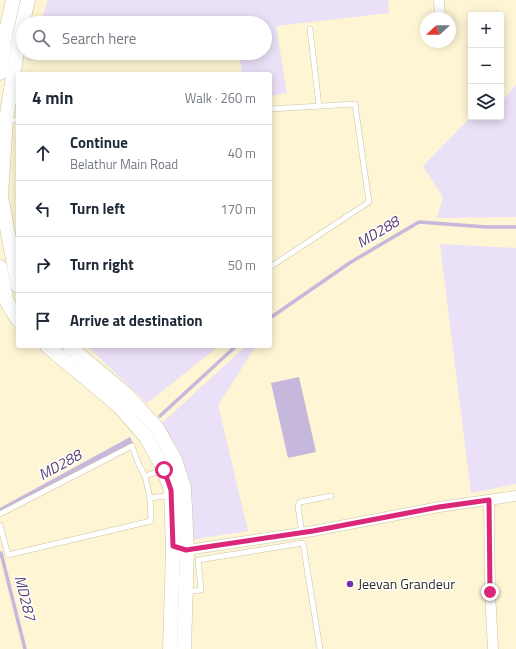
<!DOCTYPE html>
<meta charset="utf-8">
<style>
body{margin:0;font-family:"Titillium Web",sans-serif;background:#f6f6f7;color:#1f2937}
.controls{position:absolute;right:12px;top:12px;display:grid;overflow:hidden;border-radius:4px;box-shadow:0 2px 10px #0003}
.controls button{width:36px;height:36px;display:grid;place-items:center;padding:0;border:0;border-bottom:1px solid #e0e1e3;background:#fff;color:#1f2937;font:20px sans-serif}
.compass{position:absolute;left:420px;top:12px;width:36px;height:36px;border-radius:50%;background:#fff;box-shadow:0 2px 10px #0003;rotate:249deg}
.stop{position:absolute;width:12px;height:12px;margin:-9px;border:3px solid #db2777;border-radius:50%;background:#fff}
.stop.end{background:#db2777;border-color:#fff;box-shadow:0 1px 4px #0008}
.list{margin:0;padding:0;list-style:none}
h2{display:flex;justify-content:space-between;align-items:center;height:52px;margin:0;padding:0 16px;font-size:17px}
h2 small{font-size:13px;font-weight:400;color:#747a83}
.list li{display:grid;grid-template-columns:26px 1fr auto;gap:12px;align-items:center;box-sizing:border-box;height:56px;padding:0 16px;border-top:1px solid #e0e1e3}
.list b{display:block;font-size:15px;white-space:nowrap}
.list p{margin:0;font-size:13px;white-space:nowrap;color:#747a83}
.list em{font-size:13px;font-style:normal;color:#747a83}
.icon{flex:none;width:22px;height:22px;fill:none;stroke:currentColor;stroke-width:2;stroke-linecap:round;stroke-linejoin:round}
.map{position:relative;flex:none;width:516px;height:649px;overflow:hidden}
.search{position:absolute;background:#fff;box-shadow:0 2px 10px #0003;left:16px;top:16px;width:256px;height:44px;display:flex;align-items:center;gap:10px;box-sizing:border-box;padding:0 14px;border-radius:22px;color:#747a83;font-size:15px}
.panel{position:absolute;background:#fff;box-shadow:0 2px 10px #0003;left:16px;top:72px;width:256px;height:276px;border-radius:4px}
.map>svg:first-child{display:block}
.green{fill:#eae0f8}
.water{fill:#c6b7dc}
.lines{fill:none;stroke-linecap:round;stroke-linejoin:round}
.stream{stroke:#c6b7dc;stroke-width:3.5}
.lane-casing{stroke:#cbc4a3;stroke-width:6}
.street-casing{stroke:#cbc4a3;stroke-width:11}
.secondary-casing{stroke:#cbc4a3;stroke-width:15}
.lane{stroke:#fff;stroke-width:5}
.street{stroke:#fff;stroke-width:10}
.secondary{stroke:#fff;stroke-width:14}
.route{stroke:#db2777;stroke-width:5}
.poi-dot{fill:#6f32a8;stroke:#fff;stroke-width:1.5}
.labels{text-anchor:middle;stroke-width:3;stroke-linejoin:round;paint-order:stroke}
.poi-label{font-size:14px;fill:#302d20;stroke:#fff;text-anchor:start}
.water-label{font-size:15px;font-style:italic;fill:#574172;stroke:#fff}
</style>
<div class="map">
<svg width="516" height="649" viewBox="0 0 516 649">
<rect width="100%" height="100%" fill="#fdf5d3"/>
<!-- green -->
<g class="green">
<path d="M48 0H388L389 13 276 26 287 93 270 96V74H242L239 55 27 60 30 53H265V23H40Z"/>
<path d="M516 85V217L437 218 443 197 423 166 471 117H501V101L503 100Z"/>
<path d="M440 244 516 248V484L471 493Z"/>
<path d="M87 346H219L147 403Z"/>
<path d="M246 346H256L218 405 248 531 190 540 179 452 171 438 162 423Z"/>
</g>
<!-- water -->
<g class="water">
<path d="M299 377 316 452 288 458 271 383Z"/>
<path d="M130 437 133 443 0 514V508Z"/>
</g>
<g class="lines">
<!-- stream -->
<g class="stream">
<path d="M270 318 351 262 419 222 486 227H516"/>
<path d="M160 416 236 346"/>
<path d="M1 553 25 649"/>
</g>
<defs>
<g id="lane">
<path d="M310 29 319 106"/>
<path d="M270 109 355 104 369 202 270 267"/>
<path d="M7 120H18"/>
<path d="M150 498 171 495"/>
<path d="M0 514 132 446 139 465 145 476"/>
<path d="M0 525 8 555 151 521 150 498 145 476 163 470"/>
<path d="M302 533 298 507 299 503 300 502 331 496"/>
<path d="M186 592 201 590 198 560 303 543 320 649"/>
</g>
<g id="street">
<path d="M439 0 440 18"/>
<path d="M489 500 490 592 493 649"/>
<path d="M181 548 187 550 313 531 439 507 516 496"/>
</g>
<g id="secondary">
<path d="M0 73 6 31 13 0"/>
<path d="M0 267 7 302 18 320"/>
<path d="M18 286 1 196 6 120 20 34 28 0"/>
<path d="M47 346 118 405 146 437 162 466 171 490 173 550 170 649"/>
<path d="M69 346 127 395 157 428 175 460 184 488 187 550 184 649"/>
</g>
</defs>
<!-- lane casing -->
<use href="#lane" class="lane-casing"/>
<!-- street casing -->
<use href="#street" class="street-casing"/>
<!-- secondary casing -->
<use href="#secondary" class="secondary-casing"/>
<!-- lane -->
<use href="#lane" class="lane"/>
<!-- street -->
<use href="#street" class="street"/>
<!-- secondary -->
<use href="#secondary" class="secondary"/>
</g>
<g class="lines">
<!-- route -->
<path class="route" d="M164 470 171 490 173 546 186 550 313 531 439 507 489 500 490 592"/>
</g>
<!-- markers -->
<circle class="poi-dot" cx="350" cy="584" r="4"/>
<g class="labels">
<!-- poi labels -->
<g class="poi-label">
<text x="358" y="589">Jeevan Grandeur</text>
</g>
<!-- water labels -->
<g class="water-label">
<text transform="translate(378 232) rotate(-31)" y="5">MD288</text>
<text transform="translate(60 465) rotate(-29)" y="5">MD288</text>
<text transform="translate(25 598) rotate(76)" y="5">MD287</text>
</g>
</g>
</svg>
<div class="controls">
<button>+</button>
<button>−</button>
<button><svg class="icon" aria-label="layers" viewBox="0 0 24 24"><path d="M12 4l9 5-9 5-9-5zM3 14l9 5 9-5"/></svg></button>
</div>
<svg class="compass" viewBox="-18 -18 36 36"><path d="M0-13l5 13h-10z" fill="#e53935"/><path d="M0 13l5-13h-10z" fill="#747a83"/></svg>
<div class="stop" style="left:164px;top:470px"></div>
<div class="stop end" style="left:490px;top:592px"></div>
<div class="search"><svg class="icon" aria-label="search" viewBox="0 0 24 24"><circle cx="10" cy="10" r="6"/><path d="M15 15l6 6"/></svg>Search here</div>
<section class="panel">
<h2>4 min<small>Walk · 260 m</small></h2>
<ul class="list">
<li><svg class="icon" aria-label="ahead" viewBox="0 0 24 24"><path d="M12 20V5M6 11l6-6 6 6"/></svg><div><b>Continue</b><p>Belathur Main Road</p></div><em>40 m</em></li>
<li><svg class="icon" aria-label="left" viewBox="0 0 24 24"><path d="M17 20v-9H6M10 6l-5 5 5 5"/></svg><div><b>Turn left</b></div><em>170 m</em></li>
<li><svg class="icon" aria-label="right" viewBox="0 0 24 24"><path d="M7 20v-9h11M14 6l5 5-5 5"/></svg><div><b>Turn right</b></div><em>50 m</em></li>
<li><svg class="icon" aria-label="arrive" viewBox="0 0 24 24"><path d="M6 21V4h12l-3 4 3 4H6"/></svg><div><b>Arrive at destination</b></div></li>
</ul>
</section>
</div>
